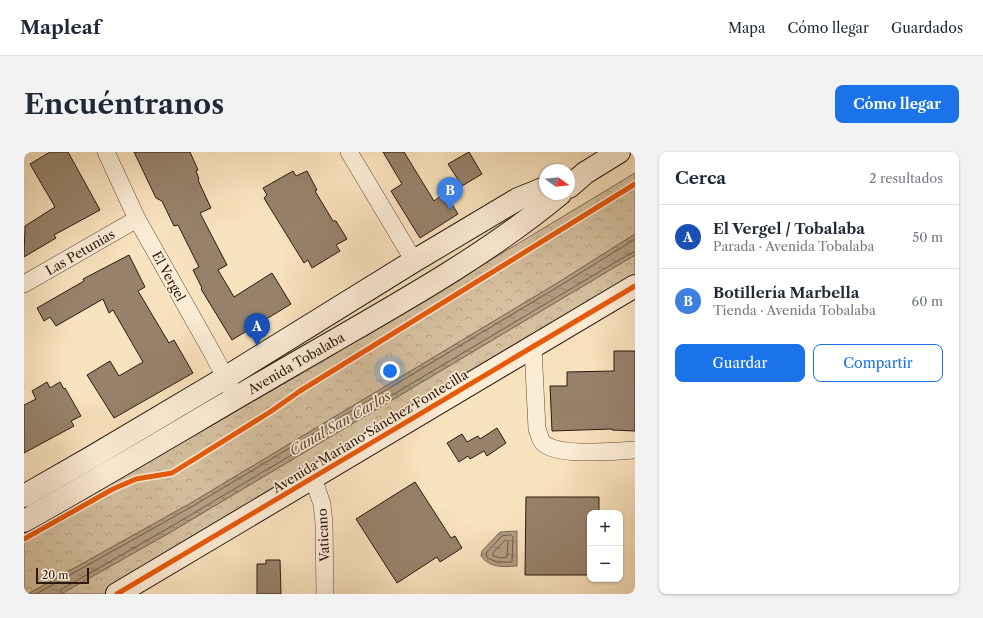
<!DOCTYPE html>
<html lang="es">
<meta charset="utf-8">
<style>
body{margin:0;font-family:"Libre Caslon Text",serif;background:#f2f2f3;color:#1f2937}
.controls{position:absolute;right:12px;bottom:12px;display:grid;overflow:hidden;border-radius:8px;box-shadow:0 1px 3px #0004}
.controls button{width:36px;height:36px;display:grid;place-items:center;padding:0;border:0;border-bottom:1px solid #e0e1e3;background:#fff;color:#1f2937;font:20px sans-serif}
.compass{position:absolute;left:515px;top:12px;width:36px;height:36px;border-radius:50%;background:#fff;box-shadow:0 1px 3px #0004;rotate:105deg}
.scale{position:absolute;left:12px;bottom:10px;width:53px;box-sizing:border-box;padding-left:4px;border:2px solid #2b190f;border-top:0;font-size:11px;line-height:14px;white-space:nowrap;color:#2b190f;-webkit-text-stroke:3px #fbecd5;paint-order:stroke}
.you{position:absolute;left:366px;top:219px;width:14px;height:14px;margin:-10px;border:3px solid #fff;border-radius:50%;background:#1a73e8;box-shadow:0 0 0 6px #1a73e833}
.badge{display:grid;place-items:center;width:26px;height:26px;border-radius:50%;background:#1a73e8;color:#fff;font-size:13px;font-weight:700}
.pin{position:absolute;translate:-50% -33px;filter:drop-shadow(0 1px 2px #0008)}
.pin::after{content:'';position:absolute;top:21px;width:14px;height:12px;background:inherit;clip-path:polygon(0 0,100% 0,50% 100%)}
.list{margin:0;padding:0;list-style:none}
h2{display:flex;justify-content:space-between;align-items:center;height:52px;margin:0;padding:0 16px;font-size:17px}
h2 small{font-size:13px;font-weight:400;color:#747a83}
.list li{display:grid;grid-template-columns:26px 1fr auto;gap:12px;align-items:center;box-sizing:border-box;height:64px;padding:0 16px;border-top:1px solid #e0e1e3}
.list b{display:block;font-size:15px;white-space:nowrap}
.list p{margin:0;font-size:13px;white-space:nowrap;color:#747a83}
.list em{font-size:13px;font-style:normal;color:#747a83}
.actions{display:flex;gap:8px;padding:12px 16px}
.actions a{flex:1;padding:9px 0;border:1px solid #1a73e8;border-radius:8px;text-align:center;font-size:14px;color:#1a73e8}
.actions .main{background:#1a73e8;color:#fff}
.map{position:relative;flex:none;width:611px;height:442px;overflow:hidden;border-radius:8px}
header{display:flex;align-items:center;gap:24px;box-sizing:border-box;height:56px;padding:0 20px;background:#fff;border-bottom:1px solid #e0e1e3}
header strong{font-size:19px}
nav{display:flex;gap:22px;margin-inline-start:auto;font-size:14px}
.intro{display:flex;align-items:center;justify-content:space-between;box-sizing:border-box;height:96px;padding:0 24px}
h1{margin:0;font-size:28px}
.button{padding:10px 18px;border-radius:8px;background:#1a73e8;color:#fff;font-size:14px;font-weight:700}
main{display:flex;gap:24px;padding:0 24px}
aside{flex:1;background:#fff;border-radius:8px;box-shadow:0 1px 3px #0004}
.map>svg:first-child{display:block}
.park{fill:url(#park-crowns);stroke:#806c58}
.water{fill:url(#water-ripples);stroke:#7d6954}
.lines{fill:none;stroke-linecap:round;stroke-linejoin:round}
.shore{stroke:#6f5c48;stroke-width:1}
.building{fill:#96826a;stroke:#2b190f}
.street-casing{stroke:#5e4b3b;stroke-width:18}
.secondary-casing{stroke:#2b190f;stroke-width:24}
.street{stroke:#fbecd5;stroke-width:17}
.secondary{stroke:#fbecd5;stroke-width:22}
.cycleway-casing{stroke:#fbecd5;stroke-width:8}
.cycleway{stroke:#e8590c;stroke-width:5}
.labels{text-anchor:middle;stroke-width:3.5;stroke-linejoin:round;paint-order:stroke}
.street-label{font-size:13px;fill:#2b190f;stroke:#fbecd5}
.water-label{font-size:14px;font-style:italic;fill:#614e3d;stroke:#fbecd5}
</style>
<header>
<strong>Mapleaf</strong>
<nav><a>Mapa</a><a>Cómo llegar</a><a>Guardados</a></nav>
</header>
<div class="intro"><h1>Encuéntranos</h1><a class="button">Cómo llegar</a></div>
<main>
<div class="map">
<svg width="611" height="442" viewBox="0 0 611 442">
<defs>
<pattern id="park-crowns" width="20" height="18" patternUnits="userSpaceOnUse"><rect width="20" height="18" fill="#d6c0a0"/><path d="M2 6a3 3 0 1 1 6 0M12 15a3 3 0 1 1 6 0" fill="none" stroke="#b8a489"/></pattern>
<pattern id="water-ripples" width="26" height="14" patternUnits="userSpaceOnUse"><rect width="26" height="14" fill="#b39e82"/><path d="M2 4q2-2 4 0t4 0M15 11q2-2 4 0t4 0" fill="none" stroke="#928069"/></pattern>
</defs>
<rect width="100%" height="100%" fill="#f9e2be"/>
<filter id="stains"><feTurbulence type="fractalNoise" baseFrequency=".005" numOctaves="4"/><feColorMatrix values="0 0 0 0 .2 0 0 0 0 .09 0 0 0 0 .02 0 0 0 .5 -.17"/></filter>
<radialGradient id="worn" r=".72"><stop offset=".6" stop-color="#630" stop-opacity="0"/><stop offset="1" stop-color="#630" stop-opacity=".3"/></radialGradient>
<!-- park -->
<g class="park">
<path d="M611 21V82L535 130 167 351 4 442H0V381L301 208Z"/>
<path d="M611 103V123L81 442H37L145 381Z"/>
</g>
<!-- water -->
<g class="water">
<path d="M611 82V103L145 381 37 442H4L167 351 535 130Z"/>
<path d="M493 379V414C479 415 466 416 457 404L458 399 476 380Z"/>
</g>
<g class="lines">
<!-- shore -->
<g class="shore">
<path d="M487 383 489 385 488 410H473L463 406 462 401 478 384Z"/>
<path d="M482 388 484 390 483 405 477 406 469 404V401Z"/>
<path d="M12 442 169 354 537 133 611 87"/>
<path d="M36 442 38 437 143 377 607 101 611 100"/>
</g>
</g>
<!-- building -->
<g class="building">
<path d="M26 0H44L76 58 30 83 32 86 0 105 1 74 31 55 6 12Z"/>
<path d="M110 0H166L174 18 172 19 175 27 174 28 187 56 176 61 203 113 194 118 210 145 248 121 267 152 208 188 177 137 178 136 169 118 175 115 154 73 150 74 138 49 132 46Z"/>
<path d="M359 0H380L410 49 421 41 434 62 396 86 367 39 378 32Z"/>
<path d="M445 0 458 22 438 34 424 12Z"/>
<path d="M269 19 272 24 283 19 293 38 291 39 309 69H312L323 87 312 93 316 99 288 116 284 108 280 111 240 46 243 43 239 36Z"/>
<path d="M105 103 121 135 114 139 145 191 150 188 169 221 90 266 63 223 86 209 95 224 119 210 89 158 85 161 79 147 32 174 26 165 20 169 13 156 60 129 59 127Z"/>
<path d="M590 199H611V279L588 278V277L528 279 526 234H543V220L590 219Z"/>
<path d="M23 230 26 236 36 230 40 237 41 236 57 264 47 269 50 274 0 301V253L12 247 8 239Z"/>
<path d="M473 276 482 291 463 304 460 299 446 307 444 304 435 310 423 291 438 282 443 290 454 284 456 287Z"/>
<path d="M391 330 427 386 431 384 438 396 416 410 413 405 373 431 332 367Z"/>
<path d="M502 345H575V361H566V423H501Z"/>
<path d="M242 408H256L257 442H233V412H242Z"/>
</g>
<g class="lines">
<defs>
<g id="street">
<path d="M82 0 113 67 189 202 207 237"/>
<path d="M325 0 390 109"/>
<path d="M0 132 113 67"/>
<path d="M509 195 513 277C515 281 516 288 519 291 535 305 589 299 611 298"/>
<path d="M289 326 298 352 300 371 301 442"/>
</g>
<g id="secondary">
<path d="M545 35 561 21 595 0"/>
<path d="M0 344 68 305 201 226 390 109 494 47 521 36"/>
<path d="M0 369C91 318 180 264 270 212 361 159 455 109 536 42"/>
<path d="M93 442 611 134"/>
</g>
</defs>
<!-- street casing -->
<use href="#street" class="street-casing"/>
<!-- secondary casing -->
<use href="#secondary" class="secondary-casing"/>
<!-- street -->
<use href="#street" class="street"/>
<!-- secondary -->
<use href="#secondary" class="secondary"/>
<defs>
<g id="cycleway">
<path d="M0 387 89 337 112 327 148 321 246 260 276 239 611 32"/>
<path d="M93 442 611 134"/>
</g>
</defs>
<!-- cycleway casing -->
<use href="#cycleway" class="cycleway-casing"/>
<!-- cycleway -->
<use href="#cycleway" class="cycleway"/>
</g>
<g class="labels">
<!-- street labels -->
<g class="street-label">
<text transform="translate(56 100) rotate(-30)" y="5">Las Petunias</text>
<text transform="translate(145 124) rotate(61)" y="5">El Vergel</text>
<text transform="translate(272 211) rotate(-30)" y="5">Avenida Tobalaba</text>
<text transform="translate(346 279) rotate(-31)" y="5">Avenida Mariano Sánchez Fontecilla</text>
<text transform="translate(299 383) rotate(-93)" y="5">Vaticano</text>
</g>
<!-- water labels -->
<g class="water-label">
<text transform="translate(316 271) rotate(-30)" y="5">Canal San Carlos</text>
</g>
</g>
<rect width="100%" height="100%" filter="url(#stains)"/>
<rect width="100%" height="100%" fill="url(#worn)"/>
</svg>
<div class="controls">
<button>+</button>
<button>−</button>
</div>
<svg class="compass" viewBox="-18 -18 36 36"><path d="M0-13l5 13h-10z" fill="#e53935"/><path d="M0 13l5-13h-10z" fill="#747a83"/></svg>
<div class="scale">20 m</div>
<div class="you"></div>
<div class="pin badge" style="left:233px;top:194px;background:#1a4fb4">A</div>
<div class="pin badge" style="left:426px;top:58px;background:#3f7fe0">B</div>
</div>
<aside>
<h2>Cerca<small>2 resultados</small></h2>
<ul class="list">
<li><span class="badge" style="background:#1a4fb4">A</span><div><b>El Vergel / Tobalaba</b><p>Parada · Avenida Tobalaba</p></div><em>50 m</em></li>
<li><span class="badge" style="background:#3f7fe0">B</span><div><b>Botillería Marbella</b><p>Tienda · Avenida Tobalaba</p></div><em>60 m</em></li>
</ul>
<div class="actions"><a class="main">Guardar</a><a>Compartir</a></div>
</aside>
</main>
